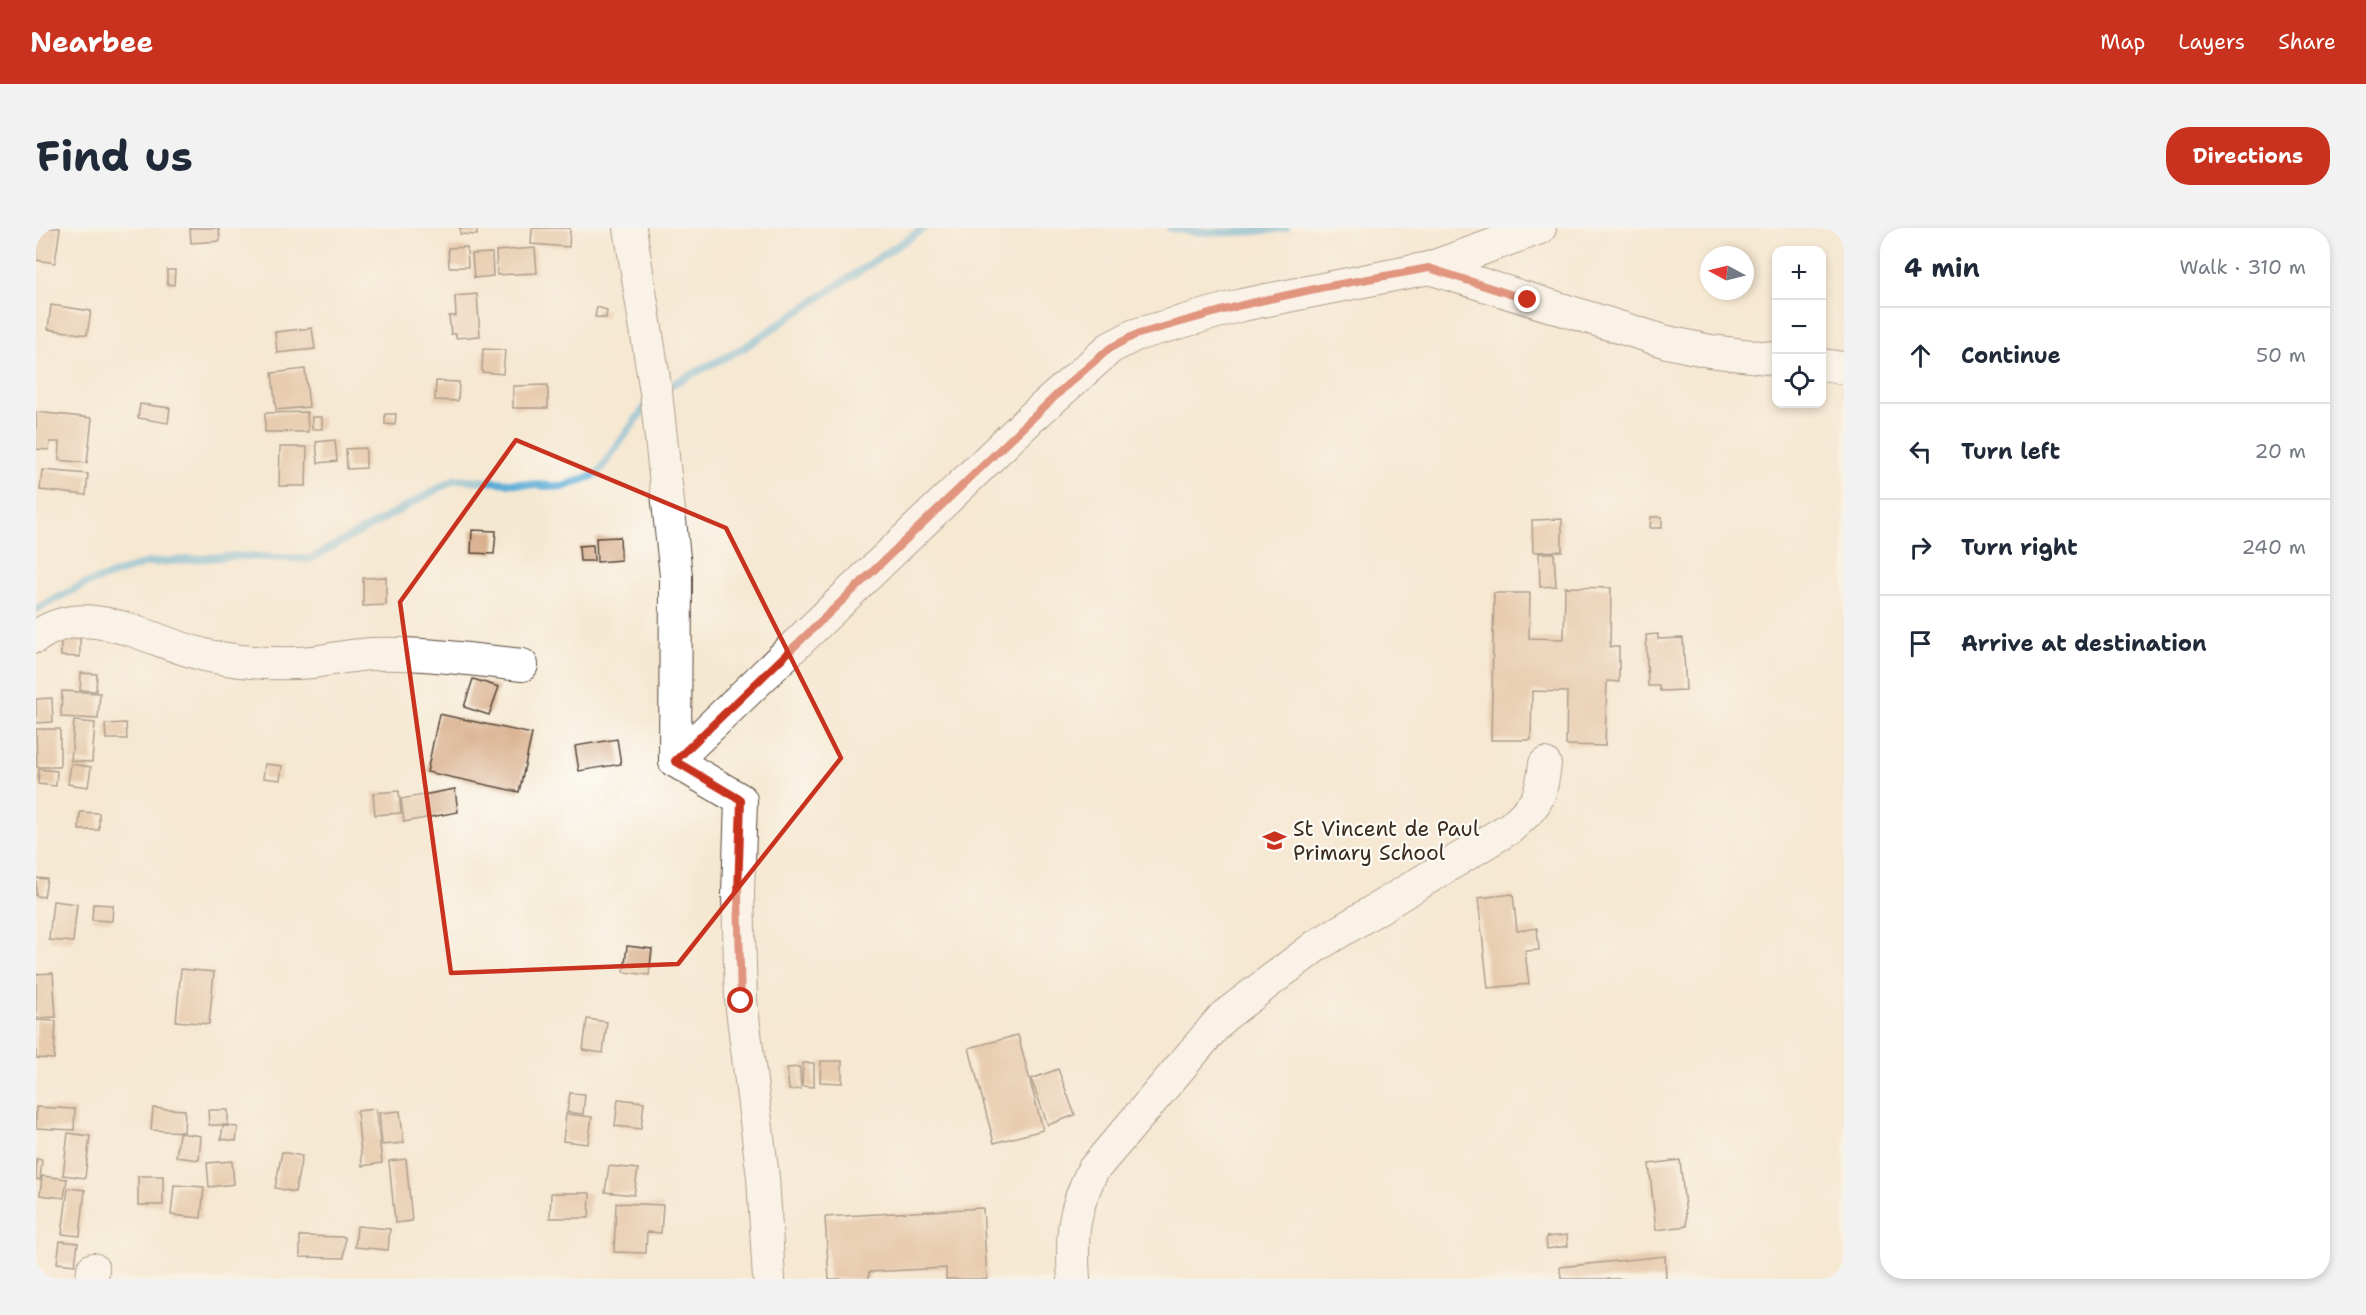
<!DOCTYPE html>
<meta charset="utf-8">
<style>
body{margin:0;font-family:"Shantell Sans",sans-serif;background:#f2f2f3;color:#1f2937}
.controls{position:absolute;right:18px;top:18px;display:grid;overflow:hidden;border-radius:12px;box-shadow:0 3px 9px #0003}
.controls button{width:54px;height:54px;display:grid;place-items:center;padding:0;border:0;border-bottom:2px solid #e0e1e3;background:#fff;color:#1f2937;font:30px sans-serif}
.compass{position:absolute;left:1664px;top:18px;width:54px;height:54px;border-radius:50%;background:#fff;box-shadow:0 3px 9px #0003;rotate:277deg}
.stop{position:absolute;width:18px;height:18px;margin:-14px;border:4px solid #c8321e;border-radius:50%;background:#fff}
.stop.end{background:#c8321e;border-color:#fff;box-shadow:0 2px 6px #0008}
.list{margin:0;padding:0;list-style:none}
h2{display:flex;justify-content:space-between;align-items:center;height:78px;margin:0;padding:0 24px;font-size:26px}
h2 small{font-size:20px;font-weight:400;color:#747a83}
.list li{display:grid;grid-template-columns:39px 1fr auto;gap:18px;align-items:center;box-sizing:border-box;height:96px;padding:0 24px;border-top:2px solid #e0e1e3}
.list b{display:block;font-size:22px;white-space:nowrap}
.list em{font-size:20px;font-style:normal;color:#747a83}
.icon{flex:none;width:33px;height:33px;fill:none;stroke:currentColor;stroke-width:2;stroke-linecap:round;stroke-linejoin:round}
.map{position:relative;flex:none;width:1808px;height:1051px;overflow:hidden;border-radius:24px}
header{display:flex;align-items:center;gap:36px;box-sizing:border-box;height:84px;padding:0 30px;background:#c8321e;color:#fff}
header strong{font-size:28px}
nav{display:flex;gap:33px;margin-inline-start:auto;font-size:21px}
.intro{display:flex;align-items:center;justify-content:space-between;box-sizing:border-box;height:144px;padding:0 36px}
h1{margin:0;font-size:42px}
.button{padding:15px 27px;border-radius:24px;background:#c8321e;color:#fff;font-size:21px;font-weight:700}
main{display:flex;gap:36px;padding:0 36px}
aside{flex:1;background:#fff;border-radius:24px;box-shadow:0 3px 9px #0003}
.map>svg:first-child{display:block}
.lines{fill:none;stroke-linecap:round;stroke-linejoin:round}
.stream{stroke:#5aacd5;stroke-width:8}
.building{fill:#d7ab87}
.street-casing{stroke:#574639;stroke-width:34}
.street{stroke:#fff;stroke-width:32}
.route{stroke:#c8321e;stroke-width:8}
.marked{fill:none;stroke:#c8321e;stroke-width:4.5;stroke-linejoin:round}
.labels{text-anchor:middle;stroke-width:4.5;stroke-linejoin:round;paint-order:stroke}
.poi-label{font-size:21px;fill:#3b2a1e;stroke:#fdfcf7;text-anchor:start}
</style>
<header>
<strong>Nearbee</strong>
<nav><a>Map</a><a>Layers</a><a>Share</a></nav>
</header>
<div class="intro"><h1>Find us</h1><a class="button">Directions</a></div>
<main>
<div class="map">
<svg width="1808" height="1051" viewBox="0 0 1808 1051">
<rect width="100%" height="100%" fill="#fdfcf7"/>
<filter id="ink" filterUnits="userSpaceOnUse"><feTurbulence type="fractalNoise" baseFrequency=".0167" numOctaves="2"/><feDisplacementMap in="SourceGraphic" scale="12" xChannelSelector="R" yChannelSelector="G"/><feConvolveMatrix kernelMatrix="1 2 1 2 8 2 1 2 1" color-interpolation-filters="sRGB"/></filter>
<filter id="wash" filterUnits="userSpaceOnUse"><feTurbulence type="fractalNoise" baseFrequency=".008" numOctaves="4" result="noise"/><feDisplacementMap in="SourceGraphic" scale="24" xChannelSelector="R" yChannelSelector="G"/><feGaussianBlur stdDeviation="1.35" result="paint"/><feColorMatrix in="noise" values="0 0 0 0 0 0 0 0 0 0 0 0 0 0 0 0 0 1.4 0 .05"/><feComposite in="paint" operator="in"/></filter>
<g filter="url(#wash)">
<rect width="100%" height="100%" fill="#f5e8d1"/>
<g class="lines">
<!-- stream -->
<g class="stream">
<path d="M1134 0C1173 7 1210 5 1250 0"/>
<path d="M625 162 709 119 888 0"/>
<path d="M0 381 49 356 111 335 199 328 274 331 420 251 526 259 561 246 612 175"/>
</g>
</g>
<g id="blocks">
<!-- building -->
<g class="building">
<path d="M0 0H24L19 35 0 32Z"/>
<path d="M154 0H183L184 13 155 15Z"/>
<path d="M424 0H441V7L424 6Z"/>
<path d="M496 0H534L533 19 495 16Z"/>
<path d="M431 19 432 39H413L412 20Z"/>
<path d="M499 20 501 45 461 47 460 23Z"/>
<path d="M456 25 457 48 438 50 436 26Z"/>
<path d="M131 42H139L138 57 131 56Z"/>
<path d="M441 66 444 108 420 110V106H415L413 88H420L419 68Z"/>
<path d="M15 77 55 83 51 107 12 101Z"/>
<path d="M561 79 571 82 570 90 559 89Z"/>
<path d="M276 100 279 121 241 125 239 104Z"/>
<path d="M447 121 469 122 467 146 446 144Z"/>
<path d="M269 141 273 179 240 182 236 145Z"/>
<path d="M400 153 423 154 422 173 399 172Z"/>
<path d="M512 157V180H477V158Z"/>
<path d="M104 176 134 180 132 195 102 190Z"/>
<path d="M0 184 56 190 51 235 23 232 24 214H14L13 222 0 221Z"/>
<path d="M271 184 272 204H229V185Z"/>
<path d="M349 186H360L359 197 349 196Z"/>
<rect x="276" y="189" width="10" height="12"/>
<path d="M299 212 301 233 282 235 280 214Z"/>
<path d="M244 219H271L270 258H243Z"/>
<path d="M330 220V240L311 241 310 221Z"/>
<path d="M6 242 52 246 50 267 4 262Z"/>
<path d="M1615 289H1626V300H1614Z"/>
<path d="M1526 291V323L1497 324 1496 292Z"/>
<path d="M436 302 460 303 458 326 435 325Z"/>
<path d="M584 309 585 332 561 334 560 310Z"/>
<path d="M557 317 558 333H544L543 318Z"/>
<path d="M1503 325H1518L1520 358 1504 359Z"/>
<path d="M350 349V377L327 378V350Z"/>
<path d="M1529 359 1575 360 1574 419H1583V454L1571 453 1569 518 1530 517 1531 464 1496 463 1495 512H1455L1458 365H1494L1493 410 1528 411Z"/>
<path d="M1622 406V411L1647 410 1650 462 1624 463 1623 458H1612L1610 407Z"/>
<path d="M25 409 44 410V429L25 428Z"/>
<path d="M45 445 61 446 60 463 44 462Z"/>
<path d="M437 451 463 459 453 487 428 479Z"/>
<path d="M26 463 64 465 62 491 25 489Z"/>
<path d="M16 470 17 494 0 495V471Z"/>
<path d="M403 486 496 506 483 564 391 544Z"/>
<path d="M38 493 59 495 56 534 35 533Z"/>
<path d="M90 495 91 511H70L69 496Z"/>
<path d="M0 501H24V539H1Z"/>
<path d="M581 511 585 536 543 543 539 518Z"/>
<path d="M35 536 55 539 52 559 32 556Z"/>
<path d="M229 536 246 538 244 552 227 550Z"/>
<path d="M3 541 21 543 20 558 2 556Z"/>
<path d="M419 561 422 584 368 594 365 571Z"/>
<path d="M363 563 365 585 339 587 337 565Z"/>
<path d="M44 584 63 585V602H43Z"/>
<path d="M0 650 11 651 8 669 0 668Z"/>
<path d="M1477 666 1481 703 1501 700 1503 722 1489 723 1493 756 1452 760 1442 670Z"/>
<path d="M17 673 41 676 37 714 13 712Z"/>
<path d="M57 676 77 677 76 693 56 692Z"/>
<path d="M591 718 616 721 613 747 588 744Z"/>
<path d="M145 741 178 744 173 796 140 793Z"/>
<path d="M17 745 20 789 0 790V746Z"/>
<path d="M551 791 571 794 567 825 547 822Z"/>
<path d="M0 792 20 793 18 831 0 830Z"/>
<path d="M982 807 1007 902 958 915 933 820Z"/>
<path d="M785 833H806V855L784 854Z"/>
<path d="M767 835H778V859L766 858Z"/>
<path d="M764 839 765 861 753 862 751 840Z"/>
<path d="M1022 841 1039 887 1012 897 995 851Z"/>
<path d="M534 865 549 866 547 886 531 884Z"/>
<path d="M582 871 608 874 605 901 579 898Z"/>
<path d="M0 879 39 881 38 902 0 900Z"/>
<path d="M117 880 149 882 148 904 115 902Z"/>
<path d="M340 881 346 935 326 938 321 883Z"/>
<path d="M172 882H192V897H173Z"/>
<path d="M364 883 368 915 346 917 343 885Z"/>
<path d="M530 886 556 889 552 916 527 913Z"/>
<path d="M187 898 202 899 200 913 185 911Z"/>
<path d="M32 905 54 908 49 950 27 947Z"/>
<path d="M143 905 165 908 163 932 140 929Z"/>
<path d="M246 924 266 928 259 964 239 960Z"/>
<path d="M0 931 6 932 4 952 0 951Z"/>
<path d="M370 931 376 993 359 995 353 933Z"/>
<path d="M1644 932 1651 998 1620 1002 1613 936Z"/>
<path d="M196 933 198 956 173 959 171 935Z"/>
<path d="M573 938 602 941 598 967 569 964Z"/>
<path d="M6 948 31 951 28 970 4 967Z"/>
<rect x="102" y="948" width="25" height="29"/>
<path d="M138 957 168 959 165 990 135 987Z"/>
<path d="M32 960 49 962 44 1008 26 1006Z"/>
<path d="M515 965H554L553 990H514Z"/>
<path d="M580 975 627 977 625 1005 611 1004 610 1025 578 1024Z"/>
<path d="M947 980 951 1051H910V1040L833 1044V1051H793L789 989Z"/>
<path d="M321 998 354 1001 352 1022 319 1019Z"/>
<path d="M1531 1007 1532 1018 1511 1021 1510 1009Z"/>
<path d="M264 1008 309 1009 308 1030 264 1029Z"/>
<path d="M24 1013 42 1015 39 1037 21 1035Z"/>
<path d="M1629 1028 1630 1051H1525L1524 1039Z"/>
</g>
</g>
</g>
<g filter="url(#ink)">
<use href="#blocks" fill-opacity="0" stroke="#574639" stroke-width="1.5"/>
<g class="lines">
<defs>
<g id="street">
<path d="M594 0 620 164 640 348 639 533"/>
<path d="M1393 40 1631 114 1674 123 1740 131"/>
<path d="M1786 137 1808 140"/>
<path d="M0 409C55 368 120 419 178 429 211 435 243 437 277 434 297 431 316 427 336 426 386 424 437 432 486 437"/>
<path d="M639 533 995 190 1074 120 1099 107 1206 77 1393 40 1504 0"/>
<path d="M639 533 705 572 702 666 705 773 727 949 733 1051"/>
<path d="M56 1051 57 1041"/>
<path d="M1038 1051C1035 1008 1037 981 1057 942L1187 789 1280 718 1474 600C1502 575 1504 573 1509 536"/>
</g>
</defs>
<!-- street casing -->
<use href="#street" class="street-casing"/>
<!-- street -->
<use href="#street" class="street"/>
</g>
</g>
<g class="lines" filter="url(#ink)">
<!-- route -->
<path class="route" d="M705 773 702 666 705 572 639 533 1031 157 1074 120 1099 107 1206 77 1288 59 1393 40 1492 72"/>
</g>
<!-- marked area -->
<path d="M0 0H1808V1051H0ZM480 212 690 300 805 530 642 736 415 745 364 374Z" fill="#f5e8d1" fill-opacity=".55" fill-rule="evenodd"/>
<path class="marked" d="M480 212 690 300 805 530 642 736 415 745 364 374Z"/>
<!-- icons -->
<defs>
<symbol id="school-bare" viewBox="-9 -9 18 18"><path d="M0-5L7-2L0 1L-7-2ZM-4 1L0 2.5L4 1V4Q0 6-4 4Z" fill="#c8321e" stroke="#fdfcf7" stroke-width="2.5" paint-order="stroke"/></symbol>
</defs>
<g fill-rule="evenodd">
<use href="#school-bare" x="1222" y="596" width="33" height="33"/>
</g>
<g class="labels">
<!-- poi labels -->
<g class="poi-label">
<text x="1257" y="608">St Vincent de Paul<tspan x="1257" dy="24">Primary School</tspan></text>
</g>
</g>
</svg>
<div class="controls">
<button>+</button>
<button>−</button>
<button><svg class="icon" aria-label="locate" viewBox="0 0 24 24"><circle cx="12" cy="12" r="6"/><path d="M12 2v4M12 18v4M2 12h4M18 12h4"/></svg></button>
</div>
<svg class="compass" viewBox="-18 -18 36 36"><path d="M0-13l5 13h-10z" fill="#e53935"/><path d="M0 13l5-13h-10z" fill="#747a83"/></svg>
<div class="stop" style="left:705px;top:773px"></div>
<div class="stop end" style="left:1492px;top:72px"></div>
</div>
<aside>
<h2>4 min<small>Walk · 310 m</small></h2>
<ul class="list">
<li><svg class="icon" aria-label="ahead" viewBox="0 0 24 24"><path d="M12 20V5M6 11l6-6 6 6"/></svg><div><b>Continue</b></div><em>50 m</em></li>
<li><svg class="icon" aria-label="left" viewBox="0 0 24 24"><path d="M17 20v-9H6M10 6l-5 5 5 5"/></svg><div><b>Turn left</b></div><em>20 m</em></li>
<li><svg class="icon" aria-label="right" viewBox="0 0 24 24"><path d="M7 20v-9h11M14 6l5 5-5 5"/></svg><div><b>Turn right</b></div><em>240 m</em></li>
<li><svg class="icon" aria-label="arrive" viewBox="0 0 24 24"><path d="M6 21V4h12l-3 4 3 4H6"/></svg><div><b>Arrive at destination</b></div></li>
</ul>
</aside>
</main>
